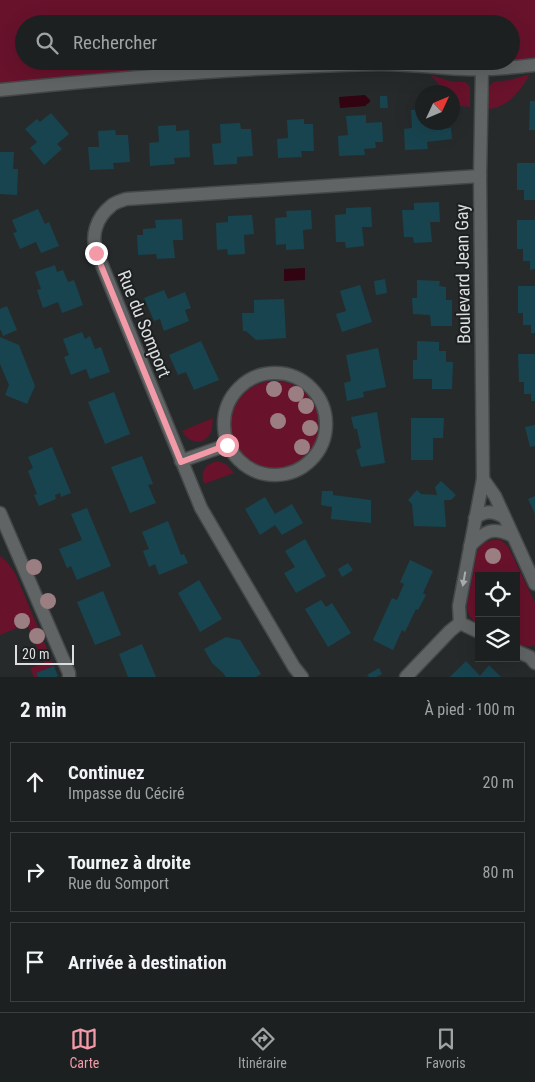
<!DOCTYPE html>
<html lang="fr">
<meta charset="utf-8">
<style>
body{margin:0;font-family:"Roboto Condensed",sans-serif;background:#252829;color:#f1f3f6}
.controls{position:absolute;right:15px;bottom:15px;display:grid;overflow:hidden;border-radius:0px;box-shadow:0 5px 20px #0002}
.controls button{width:45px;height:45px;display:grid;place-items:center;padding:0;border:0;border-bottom:1px solid #3b3e3e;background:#1d2020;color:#f1f3f6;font:25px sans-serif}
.compass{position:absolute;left:415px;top:85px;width:45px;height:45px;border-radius:50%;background:#1d2020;box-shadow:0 5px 20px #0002;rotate:46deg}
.scale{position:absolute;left:15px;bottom:12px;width:59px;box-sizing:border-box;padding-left:5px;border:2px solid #dbddde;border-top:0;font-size:14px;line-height:18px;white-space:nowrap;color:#dbddde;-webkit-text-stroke:4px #1d2021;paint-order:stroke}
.stop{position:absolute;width:15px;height:15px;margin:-11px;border:4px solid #f39aa9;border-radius:50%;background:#fff}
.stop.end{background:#f39aa9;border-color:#fff;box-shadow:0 1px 5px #0008}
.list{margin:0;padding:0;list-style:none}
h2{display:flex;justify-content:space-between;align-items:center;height:65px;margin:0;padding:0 20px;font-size:21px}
h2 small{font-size:16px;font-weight:400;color:#a0a3a5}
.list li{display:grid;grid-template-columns:32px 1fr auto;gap:15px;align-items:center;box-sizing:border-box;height:80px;margin:0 10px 10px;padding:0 10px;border:1px solid #3b3e3e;border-radius:0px}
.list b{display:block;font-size:19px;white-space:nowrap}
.list p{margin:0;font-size:16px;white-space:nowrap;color:#a0a3a5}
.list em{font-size:16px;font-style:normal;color:#a0a3a5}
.icon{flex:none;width:28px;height:28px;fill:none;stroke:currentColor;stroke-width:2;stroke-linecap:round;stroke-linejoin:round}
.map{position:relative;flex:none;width:535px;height:677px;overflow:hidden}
.search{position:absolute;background:#1d2020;box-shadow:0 5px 20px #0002;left:15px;right:15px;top:15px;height:55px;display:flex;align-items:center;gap:12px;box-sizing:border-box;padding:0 18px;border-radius:28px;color:#a0a3a5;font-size:19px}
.sheet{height:335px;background:#1d2020}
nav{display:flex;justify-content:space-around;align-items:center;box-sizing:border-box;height:70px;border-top:1px solid #3b3e3e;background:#1d2020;font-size:14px;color:#a0a3a5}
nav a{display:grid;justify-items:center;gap:2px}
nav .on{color:#f39aa9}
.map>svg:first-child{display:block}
.green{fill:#68122c;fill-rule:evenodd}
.water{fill:#320310}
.building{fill:#18444f}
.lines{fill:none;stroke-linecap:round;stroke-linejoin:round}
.minor-casing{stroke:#454849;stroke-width:15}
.minor{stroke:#606465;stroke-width:12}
.tree{fill:#9a7e82}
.oneway{fill:#aaadae}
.route{stroke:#f39aa9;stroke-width:6}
.labels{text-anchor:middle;stroke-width:4;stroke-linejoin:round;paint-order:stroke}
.street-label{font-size:18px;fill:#dbddde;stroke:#1d2021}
</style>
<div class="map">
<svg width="535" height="677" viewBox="0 0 535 677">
<rect width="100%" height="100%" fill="#272a2b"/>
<!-- green -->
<g class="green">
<path d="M0 0H535V65L379 64 0 90ZM24 24H511V61H24Z"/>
<path d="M530 74C520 91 509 107 488 109V88L493 82 510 80Z"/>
<path d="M430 75 454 82H465L470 87V107L461 106 453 102 452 92H444L437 82Z"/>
<circle cx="275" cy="425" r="44"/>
<path d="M213 418C212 423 213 430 210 434 203 447 187 442 182 431Z"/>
<path d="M217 461 226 464 234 473 204 484C200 472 204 465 217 461Z"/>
<path d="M492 540H501L508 546 535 603V645C528 648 522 646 516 643V576H479V625C471 620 467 614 467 605L477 551 483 543Z"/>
<path d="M0 556 7 562 15 573 54 666 36 673 38 677H34L30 668 44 663 27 624 0 635Z"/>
</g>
<!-- water -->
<g class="water">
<path d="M365 95 370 100V102L366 105V106L340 108 339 97Z"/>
<path d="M305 268V280L284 281V269Z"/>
</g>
<!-- building -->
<g class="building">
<path d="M380 96H387L388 108H380Z"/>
<path d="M530 101H535V130H529Z"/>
<path d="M411 110H422V122H440V129L451 128 452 139 427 142 428 149 405 150 404 129 412 128Z"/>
<path d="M51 113 69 134 57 144 62 149 44 165 30 148 37 142 25 129 37 119 40 122Z"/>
<path d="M366 115V123L382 122 383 142H375L376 148 364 149 365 155 339 156 338 136 348 135 346 116Z"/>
<path d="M304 119V124H313L314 151H301L302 157 278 158 277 139 288 138 287 120Z"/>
<path d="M240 123 241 129H251L253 156 237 157V164L214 165 212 144 221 143 220 124Z"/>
<path d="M176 125V131L189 130 190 157 174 158 175 164 150 166 149 143 159 142 158 126Z"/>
<path d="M115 130 116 135H128L130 162 113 163 114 169 90 170 88 147H99L98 131Z"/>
<path d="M0 152H14L13 169H18L17 195 0 194Z"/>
<path d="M517 163H535V200H524V190H517Z"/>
<path d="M439 202 440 222H430L432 242 414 243 413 237H404L402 210H414V203Z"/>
<path d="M371 207 372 227H362L364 246 346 248 345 242H336L335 215 346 214V208Z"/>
<path d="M38 209 45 224 49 222 59 246 41 253 36 242 20 249 13 233 17 232 12 220Z"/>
<path d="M311 210 312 229 303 230 304 249 286 250V244L276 245 275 218 287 217 286 211Z"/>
<path d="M252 215 254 234 244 235 245 254 228 255 227 249 217 250 216 223 228 222V216Z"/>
<path d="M182 219 183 240H173L175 258 157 259 156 254 138 255 137 235H143V229L156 228 155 220Z"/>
<path d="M517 220H535V269L530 270V261H523V249H517Z"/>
<path d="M55 265 57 272 63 270 68 282 74 280 83 305 62 313 58 302 43 308 37 290 41 289 35 272Z"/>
<path d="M385 279 387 293 376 295 374 281Z"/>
<path d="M417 280 440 281 439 286 446 287V300H452V326H431L430 315 413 314 412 298H417Z"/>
<path d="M360 285 372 322 342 332 336 314 346 311 340 291Z"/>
<path d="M518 286H535V333H531V325H523V313H518Z"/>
<path d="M164 290 168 299 185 292 191 308 185 310 189 321 164 331 160 319 154 321 144 298Z"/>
<path d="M284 299 286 338 256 340 246 331H243L242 313H254V300Z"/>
<path d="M7 306 17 330 3 336 1 330H0V309Z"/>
<path d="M82 332 85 339 90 336 95 349 101 347 110 372 90 379 86 369 71 375 64 357 69 355 63 339Z"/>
<path d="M0 337 19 345 35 386 27 404 5 395 9 385 0 364Z"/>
<path d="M201 341 219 380 194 390 186 372 178 375 169 355Z"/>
<path d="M417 341 439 342V351H446V362H453L452 389H432V379H413V360H417Z"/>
<path d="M378 348 386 387 363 392 364 397 347 401 344 383 351 381 346 355Z"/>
<path d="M518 354H535V401H531V394H524V382H519Z"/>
<path d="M114 392 130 434 105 444 88 402Z"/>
<path d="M377 412 385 463 361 467 356 450 361 448 357 429H354L351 417Z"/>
<path d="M411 418H444L443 438H433V460H411Z"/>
<path d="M535 425V446L530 447 525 427Z"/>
<path d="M52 447 71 493 61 497 60 493 55 495 56 499 39 506 34 495 37 494 28 471 33 468 28 457Z"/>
<path d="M142 456 153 484 148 485 156 503 130 513 111 467Z"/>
<path d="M441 481 456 495 451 500H444L446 527 414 526 412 504 408 500 417 490 421 494 437 495 435 487Z"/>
<path d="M322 491H333V495L371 500V523L331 519 332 507 321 505Z"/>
<path d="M535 496V514L528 499Z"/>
<path d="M265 497 275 514 292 504 303 523 282 535 275 525 260 535 245 509Z"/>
<path d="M87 508 111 566 77 580 71 566 67 568 59 549 82 540 71 514Z"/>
<path d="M168 521 181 555 184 554 188 563 159 575 155 564 149 567 143 551 149 549 142 532Z"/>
<path d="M305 539 326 576 296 593 284 573 295 567 285 551Z"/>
<path d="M410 560 433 571 423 593 426 595 418 610 416 609 405 632 402 630 393 650 373 640 392 598 397 600 404 584 400 582Z"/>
<path d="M348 563 353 570 342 577 338 569Z"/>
<path d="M199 580 222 619 200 632 178 593Z"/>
<path d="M103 591 121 635 95 645 77 602Z"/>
<path d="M321 600 326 607 332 603 351 633 328 647 305 609Z"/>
<path d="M226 637 240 640 261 674 256 677H226L223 673 212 663 204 649Z"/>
<path d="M142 644 156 677H128L119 654Z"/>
<path d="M466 661 480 676 489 665 501 677H450Z"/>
<path d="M54 666 58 676 56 677H38L36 673Z"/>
<path d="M379 668 382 674 376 677H369L367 675Z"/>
</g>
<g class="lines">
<defs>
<g id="minor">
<path d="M0 90C125 77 251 67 377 64 406 63 435 68 463 69 488 70 511 68 535 65"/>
<circle cx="275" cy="424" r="51"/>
<path d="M181 461 227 445"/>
<path d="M483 479 495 496 535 584"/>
<path d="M0 513 69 673V677"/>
<path d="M475 518C486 510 493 511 504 517"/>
<path d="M470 546C485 531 492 526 513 536"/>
<path d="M479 632 460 623 459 606 483 479 480 176 482 69"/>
<path d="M516 651 530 657 535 663"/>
<path d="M302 677 294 667 201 508 97 253C90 236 97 217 111 206 115 202 121 201 126 199L480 176"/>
<path d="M406 677 450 631 460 623"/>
</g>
</defs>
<!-- minor casing -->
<use href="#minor" class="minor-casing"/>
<!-- minor -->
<use href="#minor" class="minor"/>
</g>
<!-- trees -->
<g class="tree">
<circle cx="274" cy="389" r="8"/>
<circle cx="296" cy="394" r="8"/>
<circle cx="306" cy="406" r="8"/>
<circle cx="278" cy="421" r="8"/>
<circle cx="310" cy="428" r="8"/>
<circle cx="302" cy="447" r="8"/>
<circle cx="493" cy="556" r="8"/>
<circle cx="34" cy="567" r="8"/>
<circle cx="48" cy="601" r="8"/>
<circle cx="22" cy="621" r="8"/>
<circle cx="37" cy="636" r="8"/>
</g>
<!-- one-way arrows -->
<defs><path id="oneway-solid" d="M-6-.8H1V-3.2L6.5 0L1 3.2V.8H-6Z" transform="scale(1.25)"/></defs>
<use class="oneway" href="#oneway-solid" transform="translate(464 579) rotate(100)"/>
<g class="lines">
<!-- route -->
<path class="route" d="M96 253 181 462 227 445"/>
</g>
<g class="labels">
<!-- street labels -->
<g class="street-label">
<text transform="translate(463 274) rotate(-91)" y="6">Boulevard Jean Gay</text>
<text transform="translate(144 324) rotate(68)" y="6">Rue du Somport</text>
</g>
</g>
</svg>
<div class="controls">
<button><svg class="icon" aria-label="locate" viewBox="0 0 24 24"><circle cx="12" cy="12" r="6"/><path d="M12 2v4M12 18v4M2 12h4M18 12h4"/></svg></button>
<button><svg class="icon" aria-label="layers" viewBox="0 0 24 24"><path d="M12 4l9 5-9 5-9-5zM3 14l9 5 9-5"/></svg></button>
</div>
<svg class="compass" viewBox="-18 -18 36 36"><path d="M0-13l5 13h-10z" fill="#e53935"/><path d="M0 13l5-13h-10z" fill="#a0a3a5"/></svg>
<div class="scale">20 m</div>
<div class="stop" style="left:227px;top:445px"></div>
<div class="stop end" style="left:96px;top:253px"></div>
<div class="search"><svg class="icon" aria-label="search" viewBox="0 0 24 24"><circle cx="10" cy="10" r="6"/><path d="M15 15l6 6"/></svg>Rechercher</div>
</div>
<section class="sheet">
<h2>2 min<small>À pied · 100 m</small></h2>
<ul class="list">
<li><svg class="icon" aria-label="ahead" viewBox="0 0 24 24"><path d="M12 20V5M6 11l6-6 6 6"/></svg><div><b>Continuez</b><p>Impasse du Céciré</p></div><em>20 m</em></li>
<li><svg class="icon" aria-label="right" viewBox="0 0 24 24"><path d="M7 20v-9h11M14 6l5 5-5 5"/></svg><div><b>Tournez à droite</b><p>Rue du Somport</p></div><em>80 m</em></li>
<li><svg class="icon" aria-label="arrive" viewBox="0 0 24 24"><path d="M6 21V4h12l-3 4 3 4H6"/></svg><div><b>Arrivée à destination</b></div></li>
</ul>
</section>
<nav>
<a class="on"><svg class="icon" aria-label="map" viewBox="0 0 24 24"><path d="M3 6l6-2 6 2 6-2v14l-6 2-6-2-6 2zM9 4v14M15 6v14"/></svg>Carte</a>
<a><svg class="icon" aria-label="directions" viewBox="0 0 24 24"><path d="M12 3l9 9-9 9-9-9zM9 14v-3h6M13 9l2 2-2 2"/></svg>Itinéraire</a>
<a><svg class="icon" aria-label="saved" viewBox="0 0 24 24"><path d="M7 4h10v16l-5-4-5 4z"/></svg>Favoris</a>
</nav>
